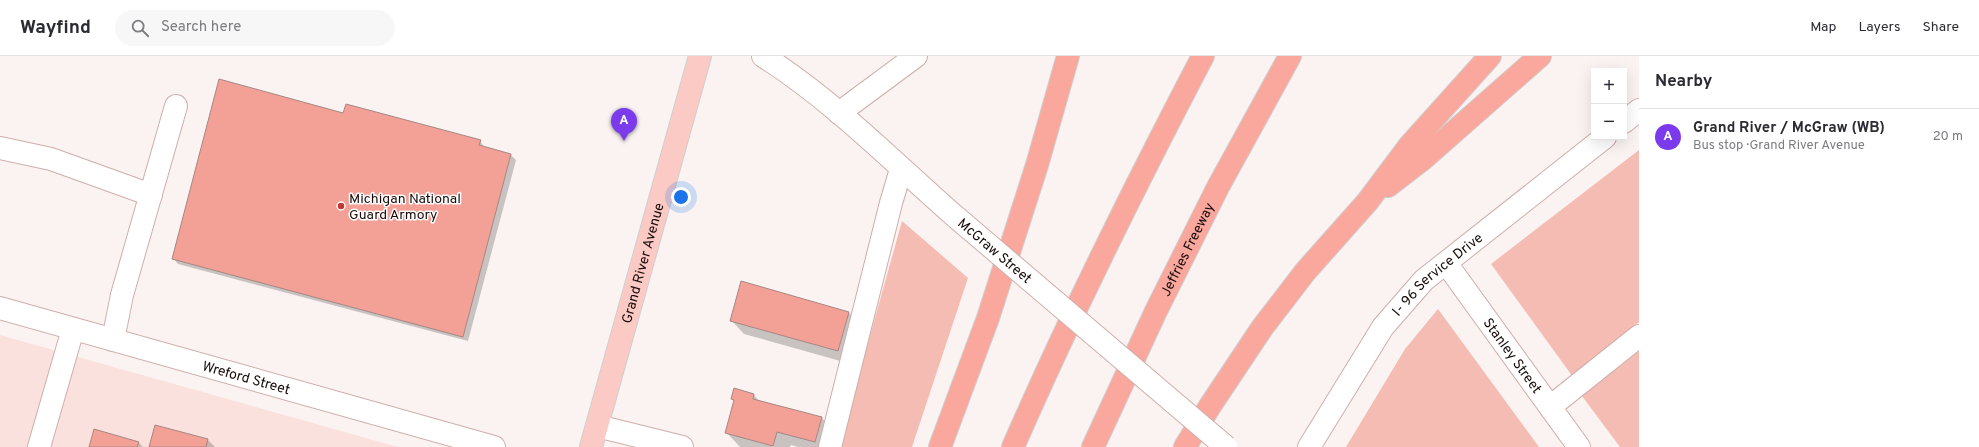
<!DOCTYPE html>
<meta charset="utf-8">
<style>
body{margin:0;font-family:Overpass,sans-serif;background:#f7f7f7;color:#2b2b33}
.controls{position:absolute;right:12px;top:12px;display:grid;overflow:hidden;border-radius:0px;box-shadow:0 4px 16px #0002}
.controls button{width:36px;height:36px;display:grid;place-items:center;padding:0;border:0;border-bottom:1px solid #e1e1e2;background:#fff;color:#2b2b33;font:20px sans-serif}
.you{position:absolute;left:681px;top:141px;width:14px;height:14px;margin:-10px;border:3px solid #fff;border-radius:50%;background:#1a73e8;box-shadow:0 0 0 6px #1a73e833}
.badge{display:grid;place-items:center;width:26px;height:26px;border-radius:50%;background:#7c3aed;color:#fff;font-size:13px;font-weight:700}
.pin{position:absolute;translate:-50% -33px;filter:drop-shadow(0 1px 2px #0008)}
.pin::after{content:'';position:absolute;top:21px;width:14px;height:12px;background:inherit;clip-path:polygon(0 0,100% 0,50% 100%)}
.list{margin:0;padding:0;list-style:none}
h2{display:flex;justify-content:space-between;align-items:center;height:52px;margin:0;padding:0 16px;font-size:17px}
h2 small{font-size:13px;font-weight:400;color:#7c7c81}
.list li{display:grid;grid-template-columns:26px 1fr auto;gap:12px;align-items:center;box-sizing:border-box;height:56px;padding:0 16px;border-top:1px solid #e1e1e2}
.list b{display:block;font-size:15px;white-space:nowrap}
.list p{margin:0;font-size:13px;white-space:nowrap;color:#7c7c81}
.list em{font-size:13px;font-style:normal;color:#7c7c81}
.icon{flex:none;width:22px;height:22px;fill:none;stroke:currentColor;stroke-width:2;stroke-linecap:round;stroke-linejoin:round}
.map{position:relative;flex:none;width:1639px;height:391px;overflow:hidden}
header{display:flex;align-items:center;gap:24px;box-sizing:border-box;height:56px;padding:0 20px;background:#fff;border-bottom:1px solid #e1e1e2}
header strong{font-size:19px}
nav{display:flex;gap:22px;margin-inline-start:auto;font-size:14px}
.search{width:280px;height:36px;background:#f7f7f7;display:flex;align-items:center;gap:10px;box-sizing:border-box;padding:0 14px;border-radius:22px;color:#7c7c81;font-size:15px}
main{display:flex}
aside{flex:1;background:#fff}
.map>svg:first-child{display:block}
.built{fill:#fbe1dd}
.green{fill:#f5bcb4}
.shadow{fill:#0003}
.building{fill:#f3a096;stroke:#a68783}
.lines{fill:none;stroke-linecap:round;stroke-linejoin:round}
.minor-casing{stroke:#cfaeaa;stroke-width:24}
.major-casing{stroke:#d1cece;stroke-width:24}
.highway-casing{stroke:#d1cece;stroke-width:24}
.minor{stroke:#fff;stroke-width:22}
.major{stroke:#fccac4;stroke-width:22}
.highway{stroke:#faa79d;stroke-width:22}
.minor-bridge-casing{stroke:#cfaeaa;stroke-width:24;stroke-linecap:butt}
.minor-bridge{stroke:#fff;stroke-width:22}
.poi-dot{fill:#c63832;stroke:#fff;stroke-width:1.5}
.labels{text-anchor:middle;stroke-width:3;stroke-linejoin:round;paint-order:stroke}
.poi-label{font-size:14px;fill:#170c0b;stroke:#fff;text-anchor:start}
.street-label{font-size:14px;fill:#170c0b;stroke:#fff}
</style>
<header>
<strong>Wayfind</strong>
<div class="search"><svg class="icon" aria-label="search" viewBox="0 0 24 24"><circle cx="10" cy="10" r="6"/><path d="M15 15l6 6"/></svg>Search here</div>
<nav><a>Map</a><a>Layers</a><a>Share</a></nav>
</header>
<main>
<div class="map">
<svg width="1639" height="391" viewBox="0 0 1639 391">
<rect width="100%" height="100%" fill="#faf3f2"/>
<!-- built -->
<path class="built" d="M0 279 398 391H0Z"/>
<!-- green -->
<g class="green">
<path d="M1639 94V266L1573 321 1491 208Z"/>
<path d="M902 165 968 222 912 391H839Z"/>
<path d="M1438 253 1539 391H1346L1405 293Z"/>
<path d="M1639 295V391H1620L1582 340Z"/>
</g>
<!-- shadow -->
<g class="shadow">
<path d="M344 58 480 85 485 92 511 99 516 104 468 285 178 208 173 202Z"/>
<path d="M848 256 862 270 851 308 744 278 731 264Z"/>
<path d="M754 339 760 346 822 362 835 376 831 391H798L791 389 790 391H740L727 377 735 346 732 343Z"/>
<path d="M156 370 208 384 215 391H150Z"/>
<path d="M138 386 143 391H90Z"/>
</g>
<!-- building -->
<g class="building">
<path d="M219 23 343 57 346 48 481 84 479 89 511 98 463 281 172 203Z"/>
<path d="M741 225 849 256 838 295 730 265Z"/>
<path d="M734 332 754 338 753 343 822 361 815 386 777 376 773 390 725 377 734 344 731 343Z"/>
<path d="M155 369 208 383 206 391H149Z"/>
<path d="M94 373 139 386 137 391H89Z"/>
</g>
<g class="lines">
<defs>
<g id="minor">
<path d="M763 0C834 45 894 107 957 162"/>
<path d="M839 57 916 0"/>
<path d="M1624 66 1639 54"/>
<path d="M0 92 51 103 151 139"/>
<path id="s1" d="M1446 207 1579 391"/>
<path id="s2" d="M0 252 494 391"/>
<path d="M113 284 122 239 176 50"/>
<path d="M1550 351 1639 280"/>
<path d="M597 370 682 391"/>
<path d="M39 391 73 273"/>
<path d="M830 391 891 147 901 113"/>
<path id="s3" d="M1309 391 1383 271 1424 224 1605 81"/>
</g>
<g id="major">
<path id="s4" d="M591 391 700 0"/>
</g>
<g id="highway">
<path d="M1388 130 1423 103 1540 0"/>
<path d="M940 391 988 262 1037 109 1068 0"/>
<path d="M1013 391C1071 258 1136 128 1203 0"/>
<path id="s5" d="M1093 391 1156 255 1218 131 1290 0"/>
<path d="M1185 391 1210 350 1262 272 1305 216 1368 145 1410 89 1490 0"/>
</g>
</defs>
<!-- minor casing -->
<use href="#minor" class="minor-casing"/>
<!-- major casing -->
<use href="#major" class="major-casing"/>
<!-- highway casing -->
<use href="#highway" class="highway-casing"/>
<!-- minor -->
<use href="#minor" class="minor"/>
<!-- major -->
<use href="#major" class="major"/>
<!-- highway -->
<use href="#highway" class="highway"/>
<defs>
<g id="minor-bridge">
<path id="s6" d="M957 162 1226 391"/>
</g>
</defs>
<!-- minor-bridge casing -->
<use href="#minor-bridge" class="minor-bridge-casing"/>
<!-- minor-bridge -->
<use href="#minor-bridge" class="minor-bridge"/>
</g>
<!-- markers -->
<circle class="poi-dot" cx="341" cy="150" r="4"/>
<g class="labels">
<!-- poi labels -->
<g class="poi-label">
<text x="349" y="147">Michigan National<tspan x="349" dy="16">Guard Armory</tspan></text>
</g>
<!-- street labels -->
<g class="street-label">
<text dy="5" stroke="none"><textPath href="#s5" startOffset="219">Jeffries Freeway</textPath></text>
<text dy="5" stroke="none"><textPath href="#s6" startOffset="50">McGraw Street</textPath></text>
<text dy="5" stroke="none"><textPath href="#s4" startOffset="191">Grand River Avenue</textPath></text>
<text dy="5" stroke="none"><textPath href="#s3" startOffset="217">I- 96 Service Drive</textPath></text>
<text dy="5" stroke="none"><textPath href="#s1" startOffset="114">Stanley Street</textPath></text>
<text dy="5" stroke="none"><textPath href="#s2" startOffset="256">Wreford Street</textPath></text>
</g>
</g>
</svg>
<div class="controls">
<button>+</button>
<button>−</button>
</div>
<div class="you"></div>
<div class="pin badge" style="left:624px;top:85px">A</div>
</div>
<aside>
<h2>Nearby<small></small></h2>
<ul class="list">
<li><span class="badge">A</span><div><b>Grand River / McGraw (WB)</b><p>Bus stop · Grand River Avenue</p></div><em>20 m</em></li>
</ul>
</aside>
</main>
